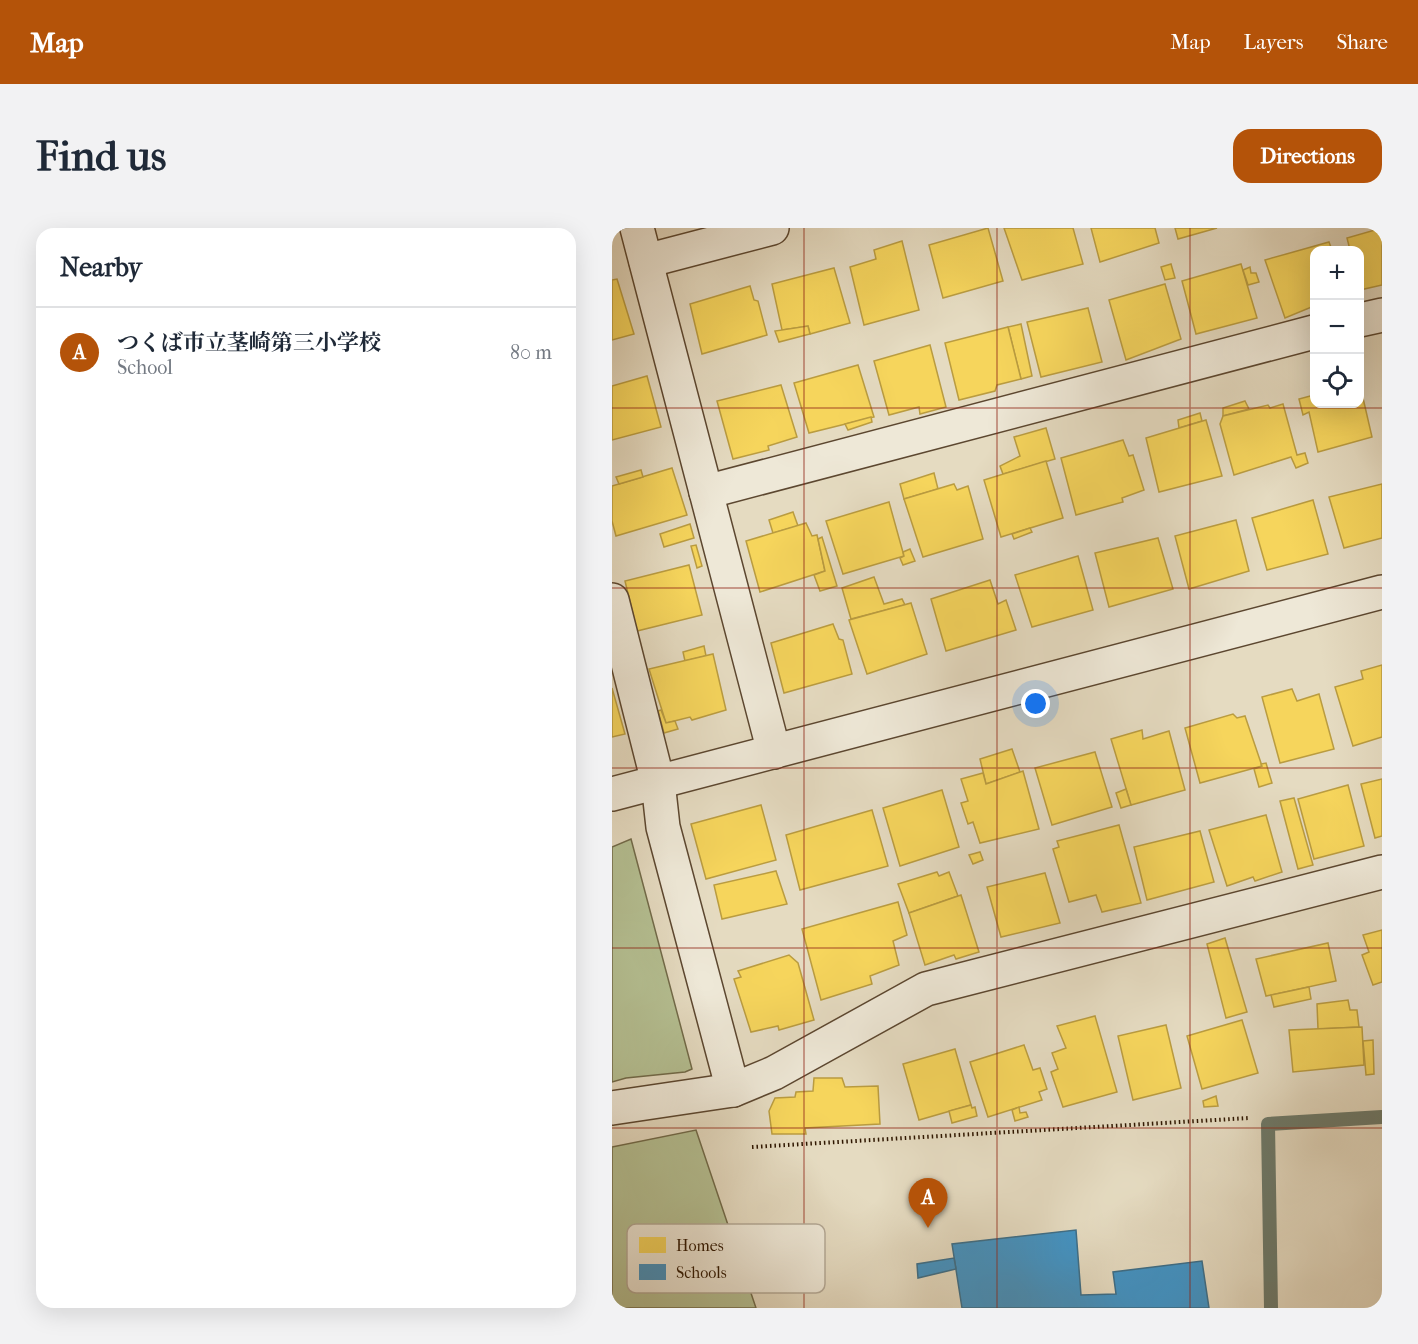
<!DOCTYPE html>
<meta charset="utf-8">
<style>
body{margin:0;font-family:"IM FELL French Canon","Noto Serif JP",serif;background:#f2f2f3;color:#1f2937}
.controls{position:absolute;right:18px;top:18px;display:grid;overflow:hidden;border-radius:12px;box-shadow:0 6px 24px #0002}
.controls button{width:54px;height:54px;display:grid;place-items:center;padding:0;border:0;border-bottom:2px solid #e0e1e3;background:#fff;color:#1f2937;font:30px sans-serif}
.you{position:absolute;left:424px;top:476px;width:21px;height:21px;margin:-15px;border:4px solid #fff;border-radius:50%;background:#1a73e8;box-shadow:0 0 0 9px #1a73e833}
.badge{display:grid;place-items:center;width:39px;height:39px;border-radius:50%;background:#b45309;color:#fff;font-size:20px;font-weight:700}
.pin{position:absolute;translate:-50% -50px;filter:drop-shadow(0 2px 3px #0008)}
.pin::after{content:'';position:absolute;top:32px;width:21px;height:18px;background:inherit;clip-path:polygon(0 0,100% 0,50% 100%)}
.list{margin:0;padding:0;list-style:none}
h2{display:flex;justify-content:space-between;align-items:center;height:78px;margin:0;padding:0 24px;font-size:26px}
h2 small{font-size:20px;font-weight:400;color:#747a83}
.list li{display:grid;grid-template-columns:39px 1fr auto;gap:18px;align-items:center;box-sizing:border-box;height:90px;padding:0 24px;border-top:2px solid #e0e1e3}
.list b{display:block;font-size:22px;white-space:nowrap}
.list p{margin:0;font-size:20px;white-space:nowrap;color:#747a83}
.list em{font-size:20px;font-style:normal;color:#747a83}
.icon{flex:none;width:33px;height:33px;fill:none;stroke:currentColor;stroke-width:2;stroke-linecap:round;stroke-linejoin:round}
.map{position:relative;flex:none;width:770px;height:1080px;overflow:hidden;border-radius:18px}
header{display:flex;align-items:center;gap:36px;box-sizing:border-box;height:84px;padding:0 30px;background:#b45309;color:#fff}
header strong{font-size:28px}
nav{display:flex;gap:33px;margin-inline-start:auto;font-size:21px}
.intro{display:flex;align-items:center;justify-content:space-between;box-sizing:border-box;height:144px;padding:0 36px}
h1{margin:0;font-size:42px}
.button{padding:15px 27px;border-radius:18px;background:#b45309;color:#fff;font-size:21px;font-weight:700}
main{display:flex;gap:36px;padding:0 36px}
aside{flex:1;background:#fff;border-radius:18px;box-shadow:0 6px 24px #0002}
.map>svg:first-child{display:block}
.green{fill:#b5c093;stroke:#726b4a;stroke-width:1.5}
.homes{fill:#f6d55c;stroke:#ba9c40;stroke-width:1.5}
.schools{fill:#4393c3;stroke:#3d6e88;stroke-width:1.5}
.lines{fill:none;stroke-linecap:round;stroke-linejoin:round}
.stream{stroke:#6c796a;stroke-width:14}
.pedestrian-casing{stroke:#5c4730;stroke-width:36}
.minor-casing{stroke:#5c4730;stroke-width:36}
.tertiary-casing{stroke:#5c4730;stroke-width:36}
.path{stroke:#2e1600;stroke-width:4;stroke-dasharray:1.5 3;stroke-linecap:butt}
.pedestrian{stroke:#eee8d7;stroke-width:33}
.minor{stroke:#eee8d7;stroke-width:33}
.tertiary{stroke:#eee8d7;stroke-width:33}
.grid{fill:none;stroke:#8f2418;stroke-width:1.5;stroke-opacity:0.55}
.key{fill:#eee8d7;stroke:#b4a996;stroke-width:1.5}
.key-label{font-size:16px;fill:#2e1600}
</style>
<header>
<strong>Map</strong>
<nav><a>Map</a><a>Layers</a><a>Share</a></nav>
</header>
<div class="intro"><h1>Find us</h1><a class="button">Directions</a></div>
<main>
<aside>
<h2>Nearby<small></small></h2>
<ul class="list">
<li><span class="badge">A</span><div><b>つくば市立茎崎第三小学校</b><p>School</p></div><em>80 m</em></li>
</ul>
</aside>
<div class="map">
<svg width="770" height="1080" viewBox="0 0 770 1080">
<rect width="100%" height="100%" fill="#e5dbc1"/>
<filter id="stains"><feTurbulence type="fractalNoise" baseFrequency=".00333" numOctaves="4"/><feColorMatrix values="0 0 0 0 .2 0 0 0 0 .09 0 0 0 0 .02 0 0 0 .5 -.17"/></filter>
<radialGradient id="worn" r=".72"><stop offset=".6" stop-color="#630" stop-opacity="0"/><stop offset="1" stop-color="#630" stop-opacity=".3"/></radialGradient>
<!-- green -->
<g class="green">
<path d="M19 611 80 841 73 844 14 850 0 854V619Z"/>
<path d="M84 902 144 1080H0V919Z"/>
</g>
<!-- homes -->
<g class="homes">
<path d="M376 0 391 53 331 70 317 17Z"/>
<path d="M392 0H461L471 36 410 52Z"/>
<path d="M479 0H543L547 15 488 34Z"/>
<path d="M563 0H605L566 11Z"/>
<path d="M770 0V57L748 62V22H738L735 10Z"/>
<path d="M290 13 307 82 252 97 238 39 264 31 262 22Z"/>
<path d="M717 14 720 22H702V78L673 90 653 32Z"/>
<path d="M559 36 563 50 553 52 549 39Z"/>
<path d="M629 36 645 90 584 106 570 53Z"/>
<path d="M638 39 639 45H644L647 54 636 57 631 42Z"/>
<path d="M222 40 238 95 198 106 196 98 170 102 160 56Z"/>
<path d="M5 51 22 106 0 112V52Z"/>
<path d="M553 56 569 111 514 132 497 72Z"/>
<path d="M138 58 142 72 146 73 155 107 90 126 78 76Z"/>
<path d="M476 80 490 134 429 149 415 94Z"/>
<path d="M409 96 420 148 409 151 396 99Z"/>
<path d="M196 98 198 106 167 114 163 103Z"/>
<path d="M396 99 409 151 385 157 383 163 347 172 333 115Z"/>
<path d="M318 117 334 179 308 186 307 179 277 187 262 133Z"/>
<path d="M246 137 262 189 197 205 182 155Z"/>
<path d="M35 148 49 199 0 212V158Z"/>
<path d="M169 157 185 209 156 218 157 222 121 231 105 173Z"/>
<path d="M748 157 760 209 706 224 697 184 691 187 687 171 702 167V176H748Z"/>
<path d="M633 173 637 181 611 188V180Z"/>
<path d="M671 176 685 227 693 225 696 235 684 240 679 229 622 247 608 196 611 188 656 177 658 180Z"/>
<path d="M588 185 590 193 567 200 566 192Z"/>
<path d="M259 189 260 194 236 202 233 196Z"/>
<path d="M594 192 610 248 547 264 534 210Z"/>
<path d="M434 200 443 231 391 246 388 238 408 228 402 209Z"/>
<path d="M511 212 517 228 521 227 532 262 510 270 511 274 464 287 449 230Z"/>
<path d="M434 233 451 290 389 309 372 252Z"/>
<path d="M60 240 75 287 4 308 0 293V258Z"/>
<path d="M29 242 31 249 7 256 4 249Z"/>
<path d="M322 245 326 261 292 271 288 256Z"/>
<path d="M342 256 345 262 356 258 371 311 311 329 292 271Z"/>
<path d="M770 256V310L732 320 717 269Z"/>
<path d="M701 272 716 326 655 342 640 290Z"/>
<path d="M277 274 292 328 231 346 214 293Z"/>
<path d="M181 284 186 298 161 305 157 292Z"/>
<path d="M624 292 637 343 577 361 563 308Z"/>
<path d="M194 295 200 308 205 307 213 343 148 364 134 313Z"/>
<path d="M78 296 82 310 52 319 48 306Z"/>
<path d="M418 300 420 304 402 311 400 306Z"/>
<path d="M210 309 225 358 208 363 202 347 213 343 206 311Z"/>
<path d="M546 310 561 361 497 379 483 325Z"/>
<path d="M84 317 90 338 85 340 79 318Z"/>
<path d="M298 321 303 333 291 337 288 330 292 328 291 324Z"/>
<path d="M466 328 481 382 420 399 403 347Z"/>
<path d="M77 337 90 387 25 403 13 353Z"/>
<path d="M262 349 272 376 290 371 293 377 239 391 230 360Z"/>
<path d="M378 352 386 376 394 372 404 402 334 423 319 371Z"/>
<path d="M299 375 315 426 255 446 237 392Z"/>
<path d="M221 396 227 411 231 412 240 446 172 465 159 415Z"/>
<path d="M92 418 94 428 73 433 71 424Z"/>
<path d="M101 426 114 482 80 492 78 489 54 495 37 441Z"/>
<path d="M770 437V509L741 518 723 459 751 451 749 443Z"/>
<path d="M0 460 13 506 0 509Z"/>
<path d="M680 461 685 473 707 466 722 521 668 535 650 469Z"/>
<path d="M49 482 54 495 63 493 66 501 52 505 46 483Z"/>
<path d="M621 486 625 490 633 488 650 538 588 555 573 500Z"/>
<path d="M530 502 531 511 557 503 573 562 519 577 499 511Z"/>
<path d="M400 521 408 544 374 556 368 531Z"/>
<path d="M483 524 500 579 440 597 423 540Z"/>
<path d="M654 535 660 555 647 559 642 541 650 538 649 536Z"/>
<path d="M411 543 427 601 368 615 361 594 356 596 349 575 356 573 349 551 371 545 374 556Z"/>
<path d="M770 551V608L763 610 749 556Z"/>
<path d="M736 557 752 618 702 631 686 571Z"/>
<path d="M514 561 519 577 509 580 504 565Z"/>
<path d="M330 562 347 619 288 638 271 580Z"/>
<path d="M682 570 701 637 686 641 668 573Z"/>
<path d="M149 577 164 632 94 651 79 596Z"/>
<path d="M260 582 276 638 188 662 174 607Z"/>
<path d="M654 587 670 644 643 653 641 649 615 658 597 602Z"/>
<path d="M507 597 529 675 490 684 484 667 457 674 441 621 447 619 445 613Z"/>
<path d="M588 603 602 654 535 672 522 619Z"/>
<path d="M368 624 371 632 361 636 357 627Z"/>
<path d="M164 643 175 676 110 691 102 657Z"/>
<path d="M325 644 327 648 337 644 346 668 297 685 286 656Z"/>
<path d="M433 645 448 695 389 709 375 659Z"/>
<path d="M349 667 367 724 344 731 342 727 313 737 297 685Z"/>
<path d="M286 674 295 707 281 713 287 737 258 748 260 756 209 772 190 701Z"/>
<path d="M770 702V754L761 757 750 727 757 724 751 707Z"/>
<path d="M613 710 635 784 614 790 595 716Z"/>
<path d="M716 715 724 753 654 768 644 731Z"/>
<path d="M177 727 186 735 202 792 167 802 166 798 139 804 122 751 129 749 126 743Z"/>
<path d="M697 759 699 771 662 779 659 767Z"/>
<path d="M736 772 738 782H745L747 799 706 801 705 776Z"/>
<path d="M483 788 505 864 451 879 439 844 446 841 440 825 454 820 445 798Z"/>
<path d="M630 792 646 845 590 861 575 808Z"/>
<path d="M554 797 569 860 521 872 506 808Z"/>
<path d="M750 799 752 837 681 844 677 802Z"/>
<path d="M761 812 762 846 754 847 751 813Z"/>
<path d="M412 817 421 842 428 840 435 861 427 864 430 872 376 889 358 834Z"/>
<path d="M343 821 359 877 307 892 291 836Z"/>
<path d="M202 850H230L233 859 266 858 268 896 193 900 194 906H160L157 883 163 870 183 869 184 864 201 863Z"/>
<path d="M604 868 606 878 592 879 591 873Z"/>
<path d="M359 877 360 880 363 879 365 888 340 895 337 883Z"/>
<path d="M407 879 408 885 414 884 416 889 403 893 400 882Z"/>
</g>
<!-- schools -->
<g class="schools">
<path d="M464 1002 469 1067 504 1066 501 1044 590 1033 597 1080H350L340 1016Z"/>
<path d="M342 1030 344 1041 306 1050 305 1036Z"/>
</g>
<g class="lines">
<!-- stream -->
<path class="stream" d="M659 1080 656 896 770 889"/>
<defs>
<path id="pedestrian" d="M0 372 46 554"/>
<g id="minor">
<path d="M25 0 162 524"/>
<path d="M34 33 160 0"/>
<path d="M748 92 770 87"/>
<path d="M94 264 702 104"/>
<path d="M46 554 51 599 121 862"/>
<path d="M0 880 121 862 162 845 314 761 770 644"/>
</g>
<path id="tertiary" d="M0 566 770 364"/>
</defs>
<!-- pedestrian casing -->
<use href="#pedestrian" class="pedestrian-casing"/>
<!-- minor casing -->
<use href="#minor" class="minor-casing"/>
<!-- tertiary casing -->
<use href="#tertiary" class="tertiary-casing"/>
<!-- path -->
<path class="path" d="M140 919 637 890"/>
<!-- pedestrian -->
<use href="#pedestrian" class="pedestrian"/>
<!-- minor -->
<use href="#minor" class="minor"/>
<!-- tertiary -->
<use href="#tertiary" class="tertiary"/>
</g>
<!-- grid -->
<path class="grid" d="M192 0V1080M385 0V1080M578 0V1080M0 180H770M0 360H770M0 540H770M0 720H770M0 900H770"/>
<!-- legend -->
<rect x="15" y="996" width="198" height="69" rx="9" class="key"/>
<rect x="27" y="1009" width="27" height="16" fill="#f6d55c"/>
<rect x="27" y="1036" width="27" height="16" fill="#4393c3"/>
<g class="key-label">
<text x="64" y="1023">Homes</text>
<text x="64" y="1050">Schools</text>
</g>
<rect width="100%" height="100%" filter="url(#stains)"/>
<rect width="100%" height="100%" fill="url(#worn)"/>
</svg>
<div class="controls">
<button>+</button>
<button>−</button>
<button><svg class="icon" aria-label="locate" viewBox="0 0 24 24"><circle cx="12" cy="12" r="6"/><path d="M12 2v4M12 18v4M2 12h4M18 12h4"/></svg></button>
</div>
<div class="you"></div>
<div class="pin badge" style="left:316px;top:1000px">A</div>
</div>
</main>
